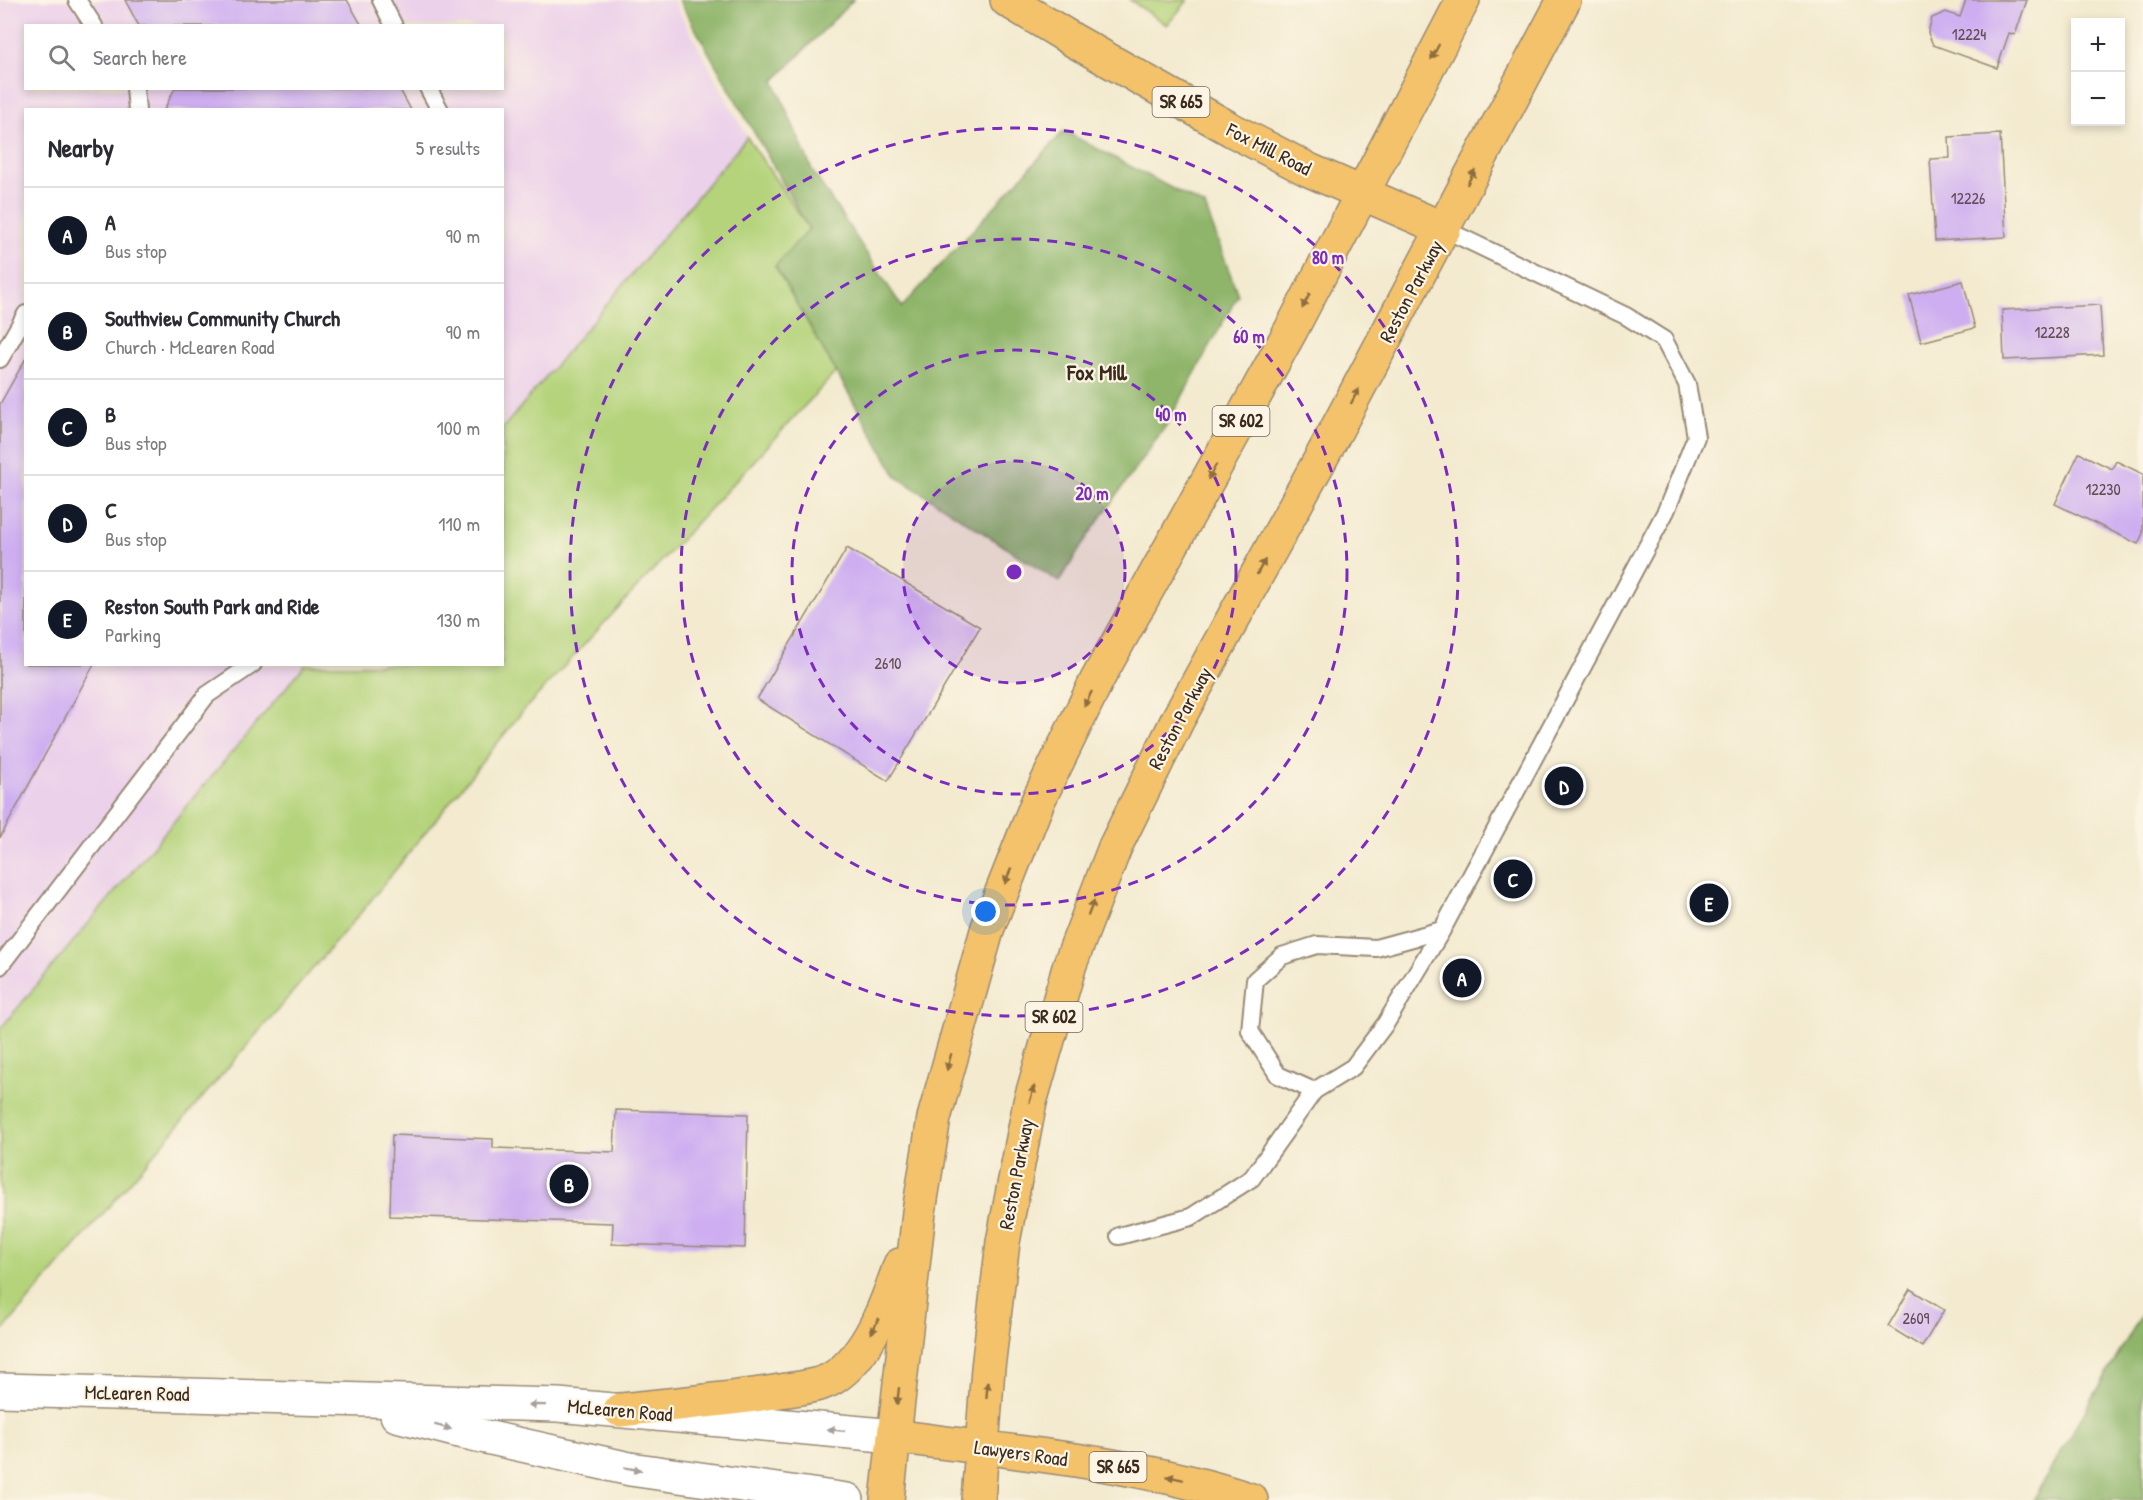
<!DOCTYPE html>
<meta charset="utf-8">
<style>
body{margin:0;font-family:"Patrick Hand",sans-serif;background:#f7f7f7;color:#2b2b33}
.controls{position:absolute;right:18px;top:18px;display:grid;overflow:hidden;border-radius:0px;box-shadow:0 3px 9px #0003}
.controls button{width:54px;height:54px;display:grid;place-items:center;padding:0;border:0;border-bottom:2px solid #e1e1e2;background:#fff;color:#2b2b33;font:30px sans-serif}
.you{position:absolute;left:986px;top:912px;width:21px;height:21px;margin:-15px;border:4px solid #fff;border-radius:50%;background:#1a73e8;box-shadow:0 0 0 9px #1a73e833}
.badge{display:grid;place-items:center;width:39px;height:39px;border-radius:50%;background:#111827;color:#fff;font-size:20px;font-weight:700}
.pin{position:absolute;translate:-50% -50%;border:3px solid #fff;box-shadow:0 2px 6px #0006}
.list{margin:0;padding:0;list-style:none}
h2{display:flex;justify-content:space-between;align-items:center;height:78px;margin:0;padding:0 24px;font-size:26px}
h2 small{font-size:20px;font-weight:400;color:#7c7c81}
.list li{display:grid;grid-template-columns:39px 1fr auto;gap:18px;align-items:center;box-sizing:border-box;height:96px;padding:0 24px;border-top:2px solid #e1e1e2}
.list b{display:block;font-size:22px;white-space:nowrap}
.list p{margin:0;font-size:20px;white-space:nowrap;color:#7c7c81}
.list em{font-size:20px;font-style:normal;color:#7c7c81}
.icon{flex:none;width:33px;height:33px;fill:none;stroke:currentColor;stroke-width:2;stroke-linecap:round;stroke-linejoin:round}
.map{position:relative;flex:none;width:2143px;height:1500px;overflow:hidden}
.search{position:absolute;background:#fff;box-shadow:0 3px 9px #0003;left:24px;top:24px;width:480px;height:66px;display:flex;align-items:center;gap:15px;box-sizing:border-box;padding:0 21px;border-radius:0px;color:#7c7c81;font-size:22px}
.panel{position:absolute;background:#fff;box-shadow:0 3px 9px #0003;left:24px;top:108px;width:480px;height:558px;border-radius:0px}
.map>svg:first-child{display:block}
.built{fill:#ecd1ea;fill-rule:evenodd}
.green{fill:#b4d37a;stroke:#787e4c;stroke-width:1.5}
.forest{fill:#8fb56a;stroke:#657044;stroke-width:1.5}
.building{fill:#ceaef1}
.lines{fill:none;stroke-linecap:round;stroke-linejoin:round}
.service-casing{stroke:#978a76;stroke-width:20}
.minor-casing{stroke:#978a76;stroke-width:36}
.primary-casing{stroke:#978a76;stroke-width:36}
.service{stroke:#fff;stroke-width:16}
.minor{stroke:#fff;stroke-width:33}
.primary{stroke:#f3c26a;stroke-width:33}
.oneway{fill:#8e6e40}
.oneway2{fill:#a79f9a}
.ring{fill:none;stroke:#7b2cbf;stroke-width:3;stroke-dasharray:10 8}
.labels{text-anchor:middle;stroke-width:4.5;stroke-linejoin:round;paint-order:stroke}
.number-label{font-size:16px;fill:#604b53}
.shield{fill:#fcf5e5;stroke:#75675a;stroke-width:1.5}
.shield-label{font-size:18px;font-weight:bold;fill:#3b2a1e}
.street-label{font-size:20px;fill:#3b2a1e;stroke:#fcf5e5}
.quarter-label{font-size:22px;font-weight:bold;fill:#3b2a1e;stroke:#fcf5e5}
.centre{fill:#7b2cbf;stroke:#fcf5e5;stroke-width:3}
.ring-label{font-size:18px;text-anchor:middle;font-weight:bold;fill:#7b2cbf;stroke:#fcf5e5;stroke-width:4.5;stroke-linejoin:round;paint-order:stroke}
</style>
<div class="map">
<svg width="2143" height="1500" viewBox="0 0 2143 1500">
<rect width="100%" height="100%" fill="#fcf5e5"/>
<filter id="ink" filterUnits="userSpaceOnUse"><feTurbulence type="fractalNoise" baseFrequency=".0167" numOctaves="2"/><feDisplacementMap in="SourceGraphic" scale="12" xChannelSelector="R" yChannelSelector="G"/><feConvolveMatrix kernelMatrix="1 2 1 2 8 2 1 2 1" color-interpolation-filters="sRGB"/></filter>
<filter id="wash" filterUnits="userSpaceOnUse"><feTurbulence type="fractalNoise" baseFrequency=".008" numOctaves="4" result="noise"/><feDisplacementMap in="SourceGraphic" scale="24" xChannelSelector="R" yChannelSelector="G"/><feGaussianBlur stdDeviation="1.35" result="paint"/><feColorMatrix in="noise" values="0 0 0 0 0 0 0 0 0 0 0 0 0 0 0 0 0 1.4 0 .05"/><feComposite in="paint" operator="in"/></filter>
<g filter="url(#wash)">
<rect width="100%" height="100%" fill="#f3eacf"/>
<!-- built -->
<path class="built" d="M0 0H673L747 137 503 428 502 110H26V664L305 665 0 1029ZM26 26H502V88H26Z"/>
<!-- green -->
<g class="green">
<path d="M1130 0H1188L1167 25Z"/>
<path d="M747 137 809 229 775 266 836 372 523 711 368 904 0 1334V1029L305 665 502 664 503 428Z"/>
</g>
<!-- forest -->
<g class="forest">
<path d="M679 0H853L774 81 813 172 902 307 1064 131 1205 206 1238 295 1167 424 1088 536 1059 582 897 477 775 266 809 229Z"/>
<path d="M2143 1312V1500H2033Z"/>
</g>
<g id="blocks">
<!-- building -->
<g class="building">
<path d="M125 0H347L362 26H139Z"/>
<path d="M1966 0H2027L2015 35 2009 33 1997 68 1933 45 1928 33 1932 18 1946 12 1960 17Z"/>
<path d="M175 88H399L411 110H164Z"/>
<path d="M2000 134 2006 237 1935 241 1930 159 1950 158 1949 137Z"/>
<path d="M1963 281 1975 328 1921 342 1909 295Z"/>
<path d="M2100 305 2103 355 2004 360 2002 310Z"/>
<path d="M26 358V664H94L0 838V404Z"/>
<path d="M2079 453 2112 469 2116 461 2143 474V533L2138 544 2055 504Z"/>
<path d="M847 548 980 627 888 781 757 699Z"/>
<path d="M616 1110 748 1114 745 1248 612 1244 613 1223 390 1216 392 1135 493 1139V1148L614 1152Z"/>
<path d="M1910 1289 1944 1310 1922 1347 1888 1326Z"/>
</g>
</g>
</g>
<g filter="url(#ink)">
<use href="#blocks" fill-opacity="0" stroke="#978a76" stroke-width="1.5"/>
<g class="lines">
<defs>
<g id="service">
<path d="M77 0 94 26"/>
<path d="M381 0 394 26"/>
<path d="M135 88 137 110"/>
<path d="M428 88 440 110"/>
<path d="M0 359 26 314"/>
<path d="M1442 930 1376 948 1317 945 1282 956 1255 980 1250 1031 1278 1075 1314 1091 1353 1067 1386 1023 1442 930 1666 511 1696 437 1687 384 1664 340 1626 316 1444 229"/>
<path d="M0 966 207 695 253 664"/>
<path d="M1119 1236 1191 1217 1252 1178 1314 1091"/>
</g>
<g id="minor">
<path d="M0 1390 558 1405 894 1436"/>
<path d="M397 1415 459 1431 630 1469 847 1500"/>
</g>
<g id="primary">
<path d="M1007 0 1073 40 1232 130 1309 170 1444 229"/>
<path d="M620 1410C673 1404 727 1400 780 1391 794 1389 821 1386 833 1378 869 1355 887 1303 900 1265"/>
<path d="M894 1436C1013 1453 1136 1461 1251 1500"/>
<path d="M887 1500 919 1212 934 1118 988 927 1038 801 1097 680 1291 330 1463 0"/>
<path d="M978 1500 988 1368 1003 1242 1030 1102 1070 964 1115 847 1178 719 1332 438 1564 0"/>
</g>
</defs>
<!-- service casing -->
<use href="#service" class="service-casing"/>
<!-- minor casing -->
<use href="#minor" class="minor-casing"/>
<!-- primary casing -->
<use href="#primary" class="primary-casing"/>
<!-- service -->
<use href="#service" class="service"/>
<!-- minor -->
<use href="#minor" class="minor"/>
<!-- primary -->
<use href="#primary" class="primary"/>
</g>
<!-- one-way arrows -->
<defs><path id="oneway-solid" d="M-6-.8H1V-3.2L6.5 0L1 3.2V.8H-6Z" transform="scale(1.5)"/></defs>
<g class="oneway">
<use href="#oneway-solid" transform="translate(1435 52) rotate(118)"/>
<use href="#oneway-solid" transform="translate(1471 177) rotate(-62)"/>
<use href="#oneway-solid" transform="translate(1306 301) rotate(117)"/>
<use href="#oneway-solid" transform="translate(1355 396) rotate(-62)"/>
<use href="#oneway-solid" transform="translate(1212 472) rotate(119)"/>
<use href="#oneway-solid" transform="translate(1261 567) rotate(-61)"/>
<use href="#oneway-solid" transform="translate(1088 699) rotate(116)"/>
<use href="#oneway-solid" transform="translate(1008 876) rotate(112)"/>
<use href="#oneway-solid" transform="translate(1091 908) rotate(-69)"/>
<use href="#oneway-solid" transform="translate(949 1062) rotate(105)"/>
<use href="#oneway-solid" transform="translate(1032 1094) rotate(-74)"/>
<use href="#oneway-solid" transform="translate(875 1326) rotate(117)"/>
<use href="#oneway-solid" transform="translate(987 1390) rotate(-86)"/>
<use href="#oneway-solid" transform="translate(898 1396) rotate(97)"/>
<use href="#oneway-solid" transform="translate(1175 1478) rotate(-168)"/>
</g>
<g class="oneway2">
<use href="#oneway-solid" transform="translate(537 1405) rotate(-179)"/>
<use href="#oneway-solid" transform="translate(443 1427) rotate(15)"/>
<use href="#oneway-solid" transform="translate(836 1430) rotate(-174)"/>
<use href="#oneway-solid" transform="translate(633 1469) rotate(10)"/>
</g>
</g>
<!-- distance rings -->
<circle cx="1014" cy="572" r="111" fill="#7b2cbf" fill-opacity=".12"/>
<g class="ring">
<circle cx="1014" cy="572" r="111"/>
<circle cx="1014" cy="572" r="222"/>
<circle cx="1014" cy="572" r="333"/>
<circle cx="1014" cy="572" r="444"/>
</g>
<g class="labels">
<!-- number labels -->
<g class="number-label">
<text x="1969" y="40">12224</text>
<text x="1968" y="204">12226</text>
<text x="2052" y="338">12228</text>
<text x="2103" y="495">12230</text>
<text x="888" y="669">2610</text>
<text x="1916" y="1324">2609</text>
</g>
<!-- shield labels -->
<g class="shield">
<rect x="1152.5" y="87" width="57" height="30" rx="4.5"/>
<rect x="1212.5" y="406" width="57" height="30" rx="4.5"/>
<rect x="1025.5" y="1002" width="57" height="30" rx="4.5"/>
<rect x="1089.5" y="1452" width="57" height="30" rx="4.5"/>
</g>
<g class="shield-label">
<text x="1181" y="108">SR 665</text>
<text x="1241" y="427">SR 602</text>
<text x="1054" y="1023">SR 602</text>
<text x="1118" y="1473">SR 665</text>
</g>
<!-- street labels -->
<g class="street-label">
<text transform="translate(1269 149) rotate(27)" y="7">Fox Mill Road</text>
<text transform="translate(1411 291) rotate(-62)" y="7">Reston Parkway</text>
<text transform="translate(1180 718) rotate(-62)" y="7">Reston Parkway</text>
<text transform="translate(1016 1174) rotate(-79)" y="7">Reston Parkway</text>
<text transform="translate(137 1393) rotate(1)" y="7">McLearen Road</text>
<text transform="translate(620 1410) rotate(5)" y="7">McLearen Road</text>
<text transform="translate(1021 1453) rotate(8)" y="7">Lawyers Road</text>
</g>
<!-- quarter labels -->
<g class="quarter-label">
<text x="1097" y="380">Fox Mill</text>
</g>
</g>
<circle cx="1014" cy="572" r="9" class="centre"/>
<g class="ring-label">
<text x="1328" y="264">80 m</text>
<text x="1249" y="343">60 m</text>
<text x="1171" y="421">40 m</text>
<text x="1092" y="500">20 m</text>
</g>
</svg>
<div class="controls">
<button>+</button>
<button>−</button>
</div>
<div class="you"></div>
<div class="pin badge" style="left:1462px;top:978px">A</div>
<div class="pin badge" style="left:569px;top:1184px">B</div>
<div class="pin badge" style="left:1513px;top:879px">C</div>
<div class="pin badge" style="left:1564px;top:786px">D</div>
<div class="pin badge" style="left:1709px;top:903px">E</div>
<div class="search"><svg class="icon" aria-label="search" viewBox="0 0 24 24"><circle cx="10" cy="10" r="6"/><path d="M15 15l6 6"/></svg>Search here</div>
<section class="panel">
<h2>Nearby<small>5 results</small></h2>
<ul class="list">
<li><span class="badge">A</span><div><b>A</b><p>Bus stop</p></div><em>90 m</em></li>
<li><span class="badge">B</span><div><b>Southview Community Church</b><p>Church · McLearen Road</p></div><em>90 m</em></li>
<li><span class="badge">C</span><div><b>B</b><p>Bus stop</p></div><em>100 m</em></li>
<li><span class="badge">D</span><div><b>C</b><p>Bus stop</p></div><em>110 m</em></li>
<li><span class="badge">E</span><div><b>Reston South Park and Ride</b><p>Parking</p></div><em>130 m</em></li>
</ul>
</section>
</div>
